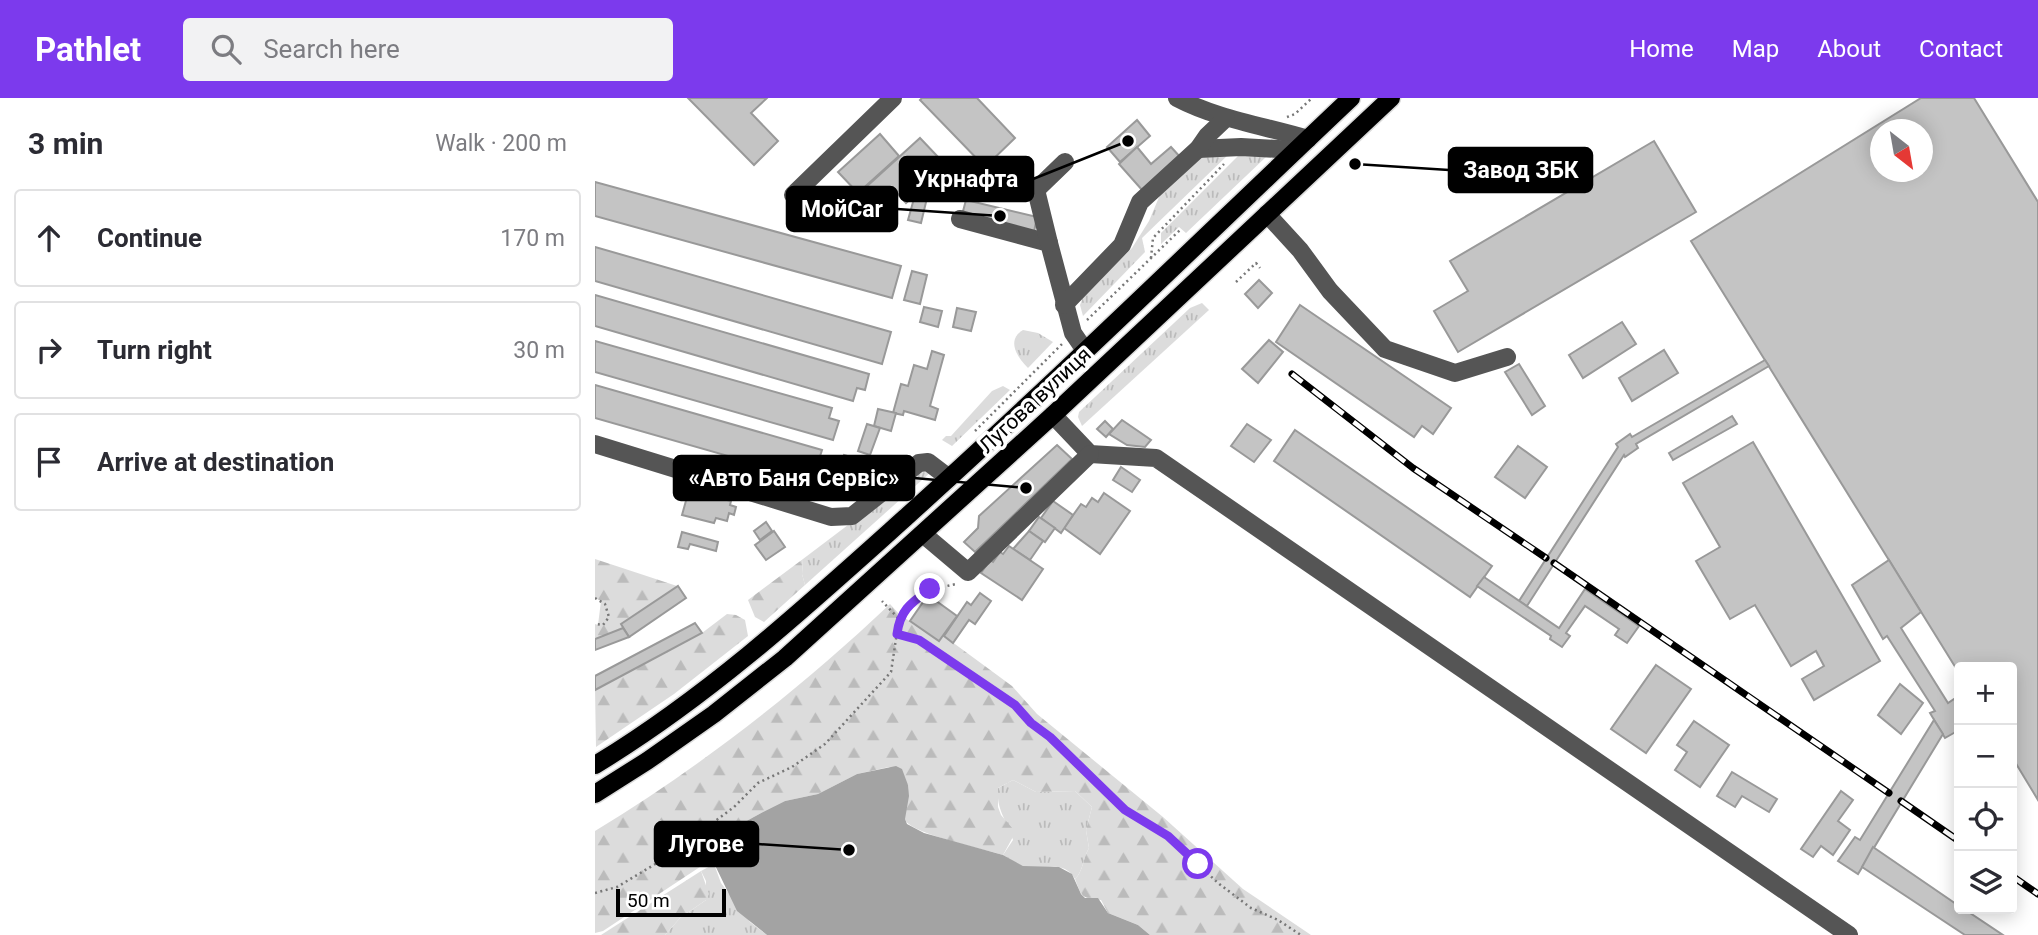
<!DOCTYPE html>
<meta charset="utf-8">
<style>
body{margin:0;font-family:Roboto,sans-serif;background:#f2f2f3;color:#2b2b33}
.controls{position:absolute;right:21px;bottom:21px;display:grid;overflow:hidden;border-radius:7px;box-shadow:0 4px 18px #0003}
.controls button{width:63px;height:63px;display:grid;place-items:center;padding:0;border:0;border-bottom:2px solid #e1e1e2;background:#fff;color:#2b2b33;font:35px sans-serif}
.compass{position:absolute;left:1275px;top:21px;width:63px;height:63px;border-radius:50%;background:#fff;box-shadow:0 4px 18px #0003;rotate:149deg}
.scale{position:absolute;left:21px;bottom:18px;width:110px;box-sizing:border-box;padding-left:7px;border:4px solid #000;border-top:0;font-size:19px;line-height:24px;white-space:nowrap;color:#000;-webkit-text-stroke:5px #fff;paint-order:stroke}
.stop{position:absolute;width:21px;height:21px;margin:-16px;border:5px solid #7c3aed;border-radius:50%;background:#fff}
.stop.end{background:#7c3aed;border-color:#fff;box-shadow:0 2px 7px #0008}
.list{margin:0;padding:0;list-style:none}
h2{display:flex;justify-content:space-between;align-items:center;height:91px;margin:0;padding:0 28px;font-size:30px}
h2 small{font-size:23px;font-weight:400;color:#7c7c81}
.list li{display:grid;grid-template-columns:46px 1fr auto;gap:21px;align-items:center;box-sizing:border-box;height:98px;margin:0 14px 14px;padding:0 14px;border:2px solid #e1e1e2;border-radius:7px}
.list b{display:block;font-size:26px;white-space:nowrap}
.list em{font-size:23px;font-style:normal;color:#7c7c81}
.icon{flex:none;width:38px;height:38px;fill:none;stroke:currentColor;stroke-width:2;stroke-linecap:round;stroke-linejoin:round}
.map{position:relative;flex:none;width:1443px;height:837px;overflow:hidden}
header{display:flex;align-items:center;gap:42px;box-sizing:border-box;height:98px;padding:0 35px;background:#7c3aed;color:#fff}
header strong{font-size:33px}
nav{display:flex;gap:38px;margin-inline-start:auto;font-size:24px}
.search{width:490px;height:63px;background:#f2f2f3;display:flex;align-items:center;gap:18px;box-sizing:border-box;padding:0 24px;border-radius:7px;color:#7c7c81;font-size:26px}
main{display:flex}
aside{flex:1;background:#fff}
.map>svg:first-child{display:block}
.grass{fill:url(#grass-tufts)}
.forest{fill:url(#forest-firs)}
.water{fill:#a3a3a3}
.building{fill:#c4c4c4;stroke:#999;stroke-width:2;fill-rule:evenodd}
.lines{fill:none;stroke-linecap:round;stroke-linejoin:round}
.major-casing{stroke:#dbdbdb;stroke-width:21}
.path{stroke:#777;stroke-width:2.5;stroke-dasharray:2 3.5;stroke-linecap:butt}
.minor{stroke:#555;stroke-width:18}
.major{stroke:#000;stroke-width:18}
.rail-casing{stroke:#000;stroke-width:7}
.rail{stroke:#fff;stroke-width:4.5;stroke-dasharray:13;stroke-linecap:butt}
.route{stroke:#7c3aed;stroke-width:9}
.labels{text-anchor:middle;stroke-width:7;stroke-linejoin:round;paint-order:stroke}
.street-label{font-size:21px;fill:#000;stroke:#fff}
.leader{fill:none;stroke:#000;stroke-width:2.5}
.callout-dot{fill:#000;stroke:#fff;stroke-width:2.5}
.callout{fill:#000;stroke:#000;stroke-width:2.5}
.callout-label{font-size:23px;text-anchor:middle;font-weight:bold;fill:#fff}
</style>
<header>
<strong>Pathlet</strong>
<div class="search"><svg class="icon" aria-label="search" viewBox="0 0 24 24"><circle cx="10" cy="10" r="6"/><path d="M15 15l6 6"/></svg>Search here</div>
<nav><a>Home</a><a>Map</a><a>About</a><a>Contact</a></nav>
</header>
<main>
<aside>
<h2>3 min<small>Walk · 200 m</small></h2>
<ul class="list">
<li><svg class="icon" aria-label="ahead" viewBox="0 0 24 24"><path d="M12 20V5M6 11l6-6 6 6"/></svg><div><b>Continue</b></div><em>170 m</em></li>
<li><svg class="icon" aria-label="right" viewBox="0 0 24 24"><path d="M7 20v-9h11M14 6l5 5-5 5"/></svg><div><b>Turn right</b></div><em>30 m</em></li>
<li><svg class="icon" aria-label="arrive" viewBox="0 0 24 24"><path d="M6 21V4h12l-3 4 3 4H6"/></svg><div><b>Arrive at destination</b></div></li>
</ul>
</aside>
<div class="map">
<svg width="1443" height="837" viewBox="0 0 1443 837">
<defs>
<pattern id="grass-tufts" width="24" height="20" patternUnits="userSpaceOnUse" patternTransform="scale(1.75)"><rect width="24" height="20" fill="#dcdcdc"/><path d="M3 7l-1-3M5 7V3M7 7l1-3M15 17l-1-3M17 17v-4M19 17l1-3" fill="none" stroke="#bbb"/></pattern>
<pattern id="forest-firs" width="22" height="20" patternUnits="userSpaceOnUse" patternTransform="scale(1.75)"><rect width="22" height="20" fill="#dcdcdc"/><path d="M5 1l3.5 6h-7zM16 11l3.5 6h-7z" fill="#bbb"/></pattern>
</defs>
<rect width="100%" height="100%" fill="#fff"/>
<!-- grass -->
<g class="grass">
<path d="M635 55 547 140 550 154 488 218 485 207 488 199 537 150 554 123 567 92 600 63 607 59Z"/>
<path d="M646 55 671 59 591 135 584 129 566 146V135Z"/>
<path d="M607 205 614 212 487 328 483 319 484 314 595 210Z"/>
<path d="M428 232 443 235 458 244 433 270C422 259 411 242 428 232Z"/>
<path d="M408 288 415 292 357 348 347 342 351 338H356L397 293Z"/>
<path d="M331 368 337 373 210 487 207 476 208 461Z"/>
<path d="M418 682 441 694 480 693 497 709 491 732 494 750C488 760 488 774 480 781 467 759 446 775 428 768 421 766 414 760 408 757L418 742C412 722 401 713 403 690Z"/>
<path d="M119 766 126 785 155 824 172 837H70L85 820 111 802V783L106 773Z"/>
</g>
<!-- forest -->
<g class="forest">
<path d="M0 461 82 488 26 526 28 530 0 541V526L3 527 6 503 0 500Z"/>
<path d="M208 461 207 476 210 487 169 524 160 519 153 502Z"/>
<path d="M295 506 304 516 344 543 349 538 417 588 442 616 568 719 648 791 716 837H555L543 827 513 815 506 802C487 800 487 800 480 781 488 774 488 760 494 750L491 732 497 709 480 693 441 694 418 682 403 690V709L406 717 418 731 419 737 408 757C393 752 312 735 310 721 309 711 314 699 313 687L294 669 262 676 223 696 190 703 168 714 146 726 118 746 116 755 117 761 8 833 0 835V733C107 668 204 592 295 506Z"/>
<path d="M132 516 141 517 150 522 153 538 79 596 1 649 0 592 107 535Z"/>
<path d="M106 773 114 796 111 802 85 820 70 837H6Z"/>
</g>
<!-- water -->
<path class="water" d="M301 668 307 671 313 687 314 698 310 721 312 726 329 735 408 757 428 768 464 769 477 776 486 796 490 800H503L513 815 543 827 555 837H172L142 813 118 763 116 755 118 746 146 726 168 714 190 703 223 696 262 676Z"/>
<!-- building -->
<g class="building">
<path d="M93 0H172L156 15 183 43 159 67Z"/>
<path d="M327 0H382L420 40 390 69 325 2Z"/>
<path d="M1326 0H1379L1443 104V702L1417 659V569H1364V575L1096 143ZM1286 32H1328V74H1286Z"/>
<path d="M542 22 555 38 525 64 512 49Z"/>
<path d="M285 36 304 58 263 95 243 74Z"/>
<path d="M325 40 344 60 289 110 270 90Z"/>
<path d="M1059 43 1101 114 863 254 839 213 873 193 855 163Z"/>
<path d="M542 49 556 66 576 49 586 60 548 93 524 66Z"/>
<path d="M344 60 351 68 311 105 304 97Z"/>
<path d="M0 84 306 168 297 200 0 118Z"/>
<path d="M320 97 332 100 326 125 313 122Z"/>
<path d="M371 102 442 119 439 134 367 117Z"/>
<path d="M0 149 296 234 287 266 0 183Z"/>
<path d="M317 173 332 177 325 206 309 202Z"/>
<path d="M664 182 677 195 663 210 650 196Z"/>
<path d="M0 197 274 276 270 292 262 290 258 303 0 228Z"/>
<path d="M705 207 856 310 838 336 827 328 819 339 681 244Z"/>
<path d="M329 209 347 213 343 229 325 224Z"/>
<path d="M362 210 381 214 376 233 358 229Z"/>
<path d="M1027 224 1041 246 988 280 974 257Z"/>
<path d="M674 242 688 254 663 285 647 271Z"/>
<path d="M0 243 237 310 234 320 244 323 238 342 0 274Z"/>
<path d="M1069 252 1083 275 1037 303 1024 280Z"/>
<path d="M337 253 349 257 335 308 343 311 340 322 309 313 308 317 298 315 306 286 313 288 319 267 332 271Z"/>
<path d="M1170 262 1174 268 1041 346 1043 350 1030 359 1029 357 932 508 924 503 1023 349 1021 346 1035 336 1037 339Z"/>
<path d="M924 266 950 308 937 317 910 274Z"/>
<path d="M0 287 227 352 222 368 214 365 210 380 0 320Z"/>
<path d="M283 311 301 315 296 333 279 328Z"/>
<path d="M1137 318 1142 326 1078 362 1074 355Z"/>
<path d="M527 322 556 342 550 349 532 347 514 336Z"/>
<path d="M510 323 518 331 511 339 502 331Z"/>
<path d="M272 326 285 330 275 357 263 353Z"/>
<path d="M652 326 676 342 659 364 636 348Z"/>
<path d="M700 332 897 468 875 499 679 363Z"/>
<path d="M1158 344 1285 563 1219 602 1207 581 1229 568 1221 553 1196 568 1160 507 1135 521 1101 463 1125 449 1088 385Z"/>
<path d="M462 347 477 361 380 454 369 444 383 430 384 418Z"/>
<path d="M923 348 952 369 930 400 900 379Z"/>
<path d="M249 357 263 361 260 371 246 366Z"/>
<path d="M526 369 545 382 537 394 518 382Z"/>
<path d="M94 392 136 403 135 407 141 409 139 417 134 415 132 423 121 420 119 425 87 417Z"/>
<path d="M509 395 535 413 505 456 469 430 486 406 491 409 497 400 503 404Z"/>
<path d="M458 403 478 417 466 435 446 420Z"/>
<path d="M444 419 460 430 450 444 434 433Z"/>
<path d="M171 424 177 433 165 442 159 433Z"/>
<path d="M179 433 190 449 171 462 160 447Z"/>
<path d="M434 433 448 443 435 462 418 451Z"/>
<path d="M87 434 123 444 121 453 95 446 93 451 83 449Z"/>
<path d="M414 448 448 471 427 502 386 475 395 462 398 464 405 454 408 456Z"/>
<path d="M1294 462 1326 514 1306 530 1353 605 1362 599 1364 603V632L1350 640 1335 615 1340 613 1292 538 1288 541 1257 487Z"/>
<path d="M889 479 964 530 990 491 1044 528 1032 545 1020 537 1024 531 990 508 971 535 975 538 967 549 955 541 956 538 882 488Z"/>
<path d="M83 488 91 500 34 539 26 526Z"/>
<path d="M385 495 396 503 380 526 374 522 358 545 349 538 372 504 376 507Z"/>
<path d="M333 497 362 518 344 543 315 523Z"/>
<path d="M100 525 107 535 0 592V578Z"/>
<path d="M28 530 34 539 0 552V541Z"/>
<path d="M1061 567 1096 591 1051 655 1016 631Z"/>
<path d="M1305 586 1328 605 1306 636 1283 617Z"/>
<path d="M1339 622 1348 636 1263 776 1243 763 1260 739 1265 742Z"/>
<path d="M1099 623 1134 647 1105 689 1080 672 1092 654 1082 647Z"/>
<path d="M1137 674 1182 701 1174 714 1147 698 1140 709 1122 698Z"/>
<path d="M1246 693 1258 702 1243 723 1255 732 1238 757 1226 748 1218 759 1206 751Z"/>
<path d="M1278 749 1364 808V811H1369L1408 837H1370L1267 769Z"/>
</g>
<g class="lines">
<defs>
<g id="major">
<path d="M0 667C114 598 211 509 310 420 461 284 608 140 756 0"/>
<path d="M0 696 52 663 119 616 190 560 458 317 796 0"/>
</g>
</defs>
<!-- major casing -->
<use href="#major" class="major-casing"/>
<!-- path -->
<g class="path">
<path d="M692 19 700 16 717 0"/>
<path d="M556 160 558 140 629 66"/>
<path d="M641 184 661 165 665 170"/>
<path d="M492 222 585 132"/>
<path d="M380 333 467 246"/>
<path d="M0 500 10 506 14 519 8 527 0 526"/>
<path d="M304 521C322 497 332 492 361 486"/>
<path d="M301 536 324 542 420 607 436 625 455 639 530 712 573 738 623 785 656 810 683 822 706 837"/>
<path d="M0 795 22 789 72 759 139 709 163 685 197 669 230 646 296 574 304 521 287 503"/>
</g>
<!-- minor -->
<g class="minor">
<path d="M582 0C622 21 670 28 713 41"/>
<path d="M603 51 646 49 701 52"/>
<path d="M198 97 298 0"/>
<path d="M672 116 705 152 735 193 790 251 860 275 912 259"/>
<path d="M365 121 454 145 478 235 489 251"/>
<path d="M454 145 441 92 470 64"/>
<path d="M469 207 527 147 545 104 603 51 612 38 631 20"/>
<path d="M458 317 495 356 561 360 1254 837"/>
<path d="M0 346 236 419 257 418 324 365 333 364 354 380"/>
<path d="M328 436 373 474 495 356"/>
</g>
<!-- major -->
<use href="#major" class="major"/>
<defs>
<g id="rail">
<path d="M697 276 818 370 951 460"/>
<path d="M959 465 1294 695"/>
<path d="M1306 703 1364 743"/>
<path d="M1417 778 1443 796"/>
</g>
</defs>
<!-- rail casing -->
<use href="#rail" class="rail-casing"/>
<!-- rail -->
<use href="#rail" class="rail"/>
</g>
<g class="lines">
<!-- route -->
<path class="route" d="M335 491C316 505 305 512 302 536L324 542 420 607 436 625 455 639 530 712 573 738 603 766"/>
</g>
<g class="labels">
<!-- street labels -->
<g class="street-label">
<text transform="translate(440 302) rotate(-43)" y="7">Лугова вулиця</text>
</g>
</g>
<!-- callouts -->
<path class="leader" d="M760 66L854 72M533 43L438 81M405 118L302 111M431 390L319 380M254 752L163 746"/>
<g class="callout-dot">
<circle cx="760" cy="66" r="7"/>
<circle cx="533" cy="43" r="7"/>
<circle cx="405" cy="118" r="7"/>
<circle cx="431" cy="390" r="7"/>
<circle cx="254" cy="752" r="7"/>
</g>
<g class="callout">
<rect x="854" y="50" width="143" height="44" rx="7"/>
<rect x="305" y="59" width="133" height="44" rx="7"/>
<rect x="192" y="89" width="110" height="44" rx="7"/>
<rect x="79" y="358" width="240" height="44" rx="7"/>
<rect x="60" y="724" width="103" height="44" rx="7"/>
</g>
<g class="callout-label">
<text x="926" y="80">Завод ЗБК</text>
<text x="371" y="89">Укрнафта</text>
<text x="247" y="119">МойCar</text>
<text x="199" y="388">«Авто Баня Сервіс»</text>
<text x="111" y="754">Лугове</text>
</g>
</svg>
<div class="controls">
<button>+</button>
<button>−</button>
<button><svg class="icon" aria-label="locate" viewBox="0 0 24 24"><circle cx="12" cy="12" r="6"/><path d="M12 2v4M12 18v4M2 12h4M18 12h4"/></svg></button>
<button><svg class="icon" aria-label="layers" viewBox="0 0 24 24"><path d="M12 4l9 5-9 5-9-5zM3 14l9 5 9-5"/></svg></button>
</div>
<svg class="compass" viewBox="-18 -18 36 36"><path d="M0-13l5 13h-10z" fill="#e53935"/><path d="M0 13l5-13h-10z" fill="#7c7c81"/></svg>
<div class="scale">50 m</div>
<div class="stop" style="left:603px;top:766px"></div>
<div class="stop end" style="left:335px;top:491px"></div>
</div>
</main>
